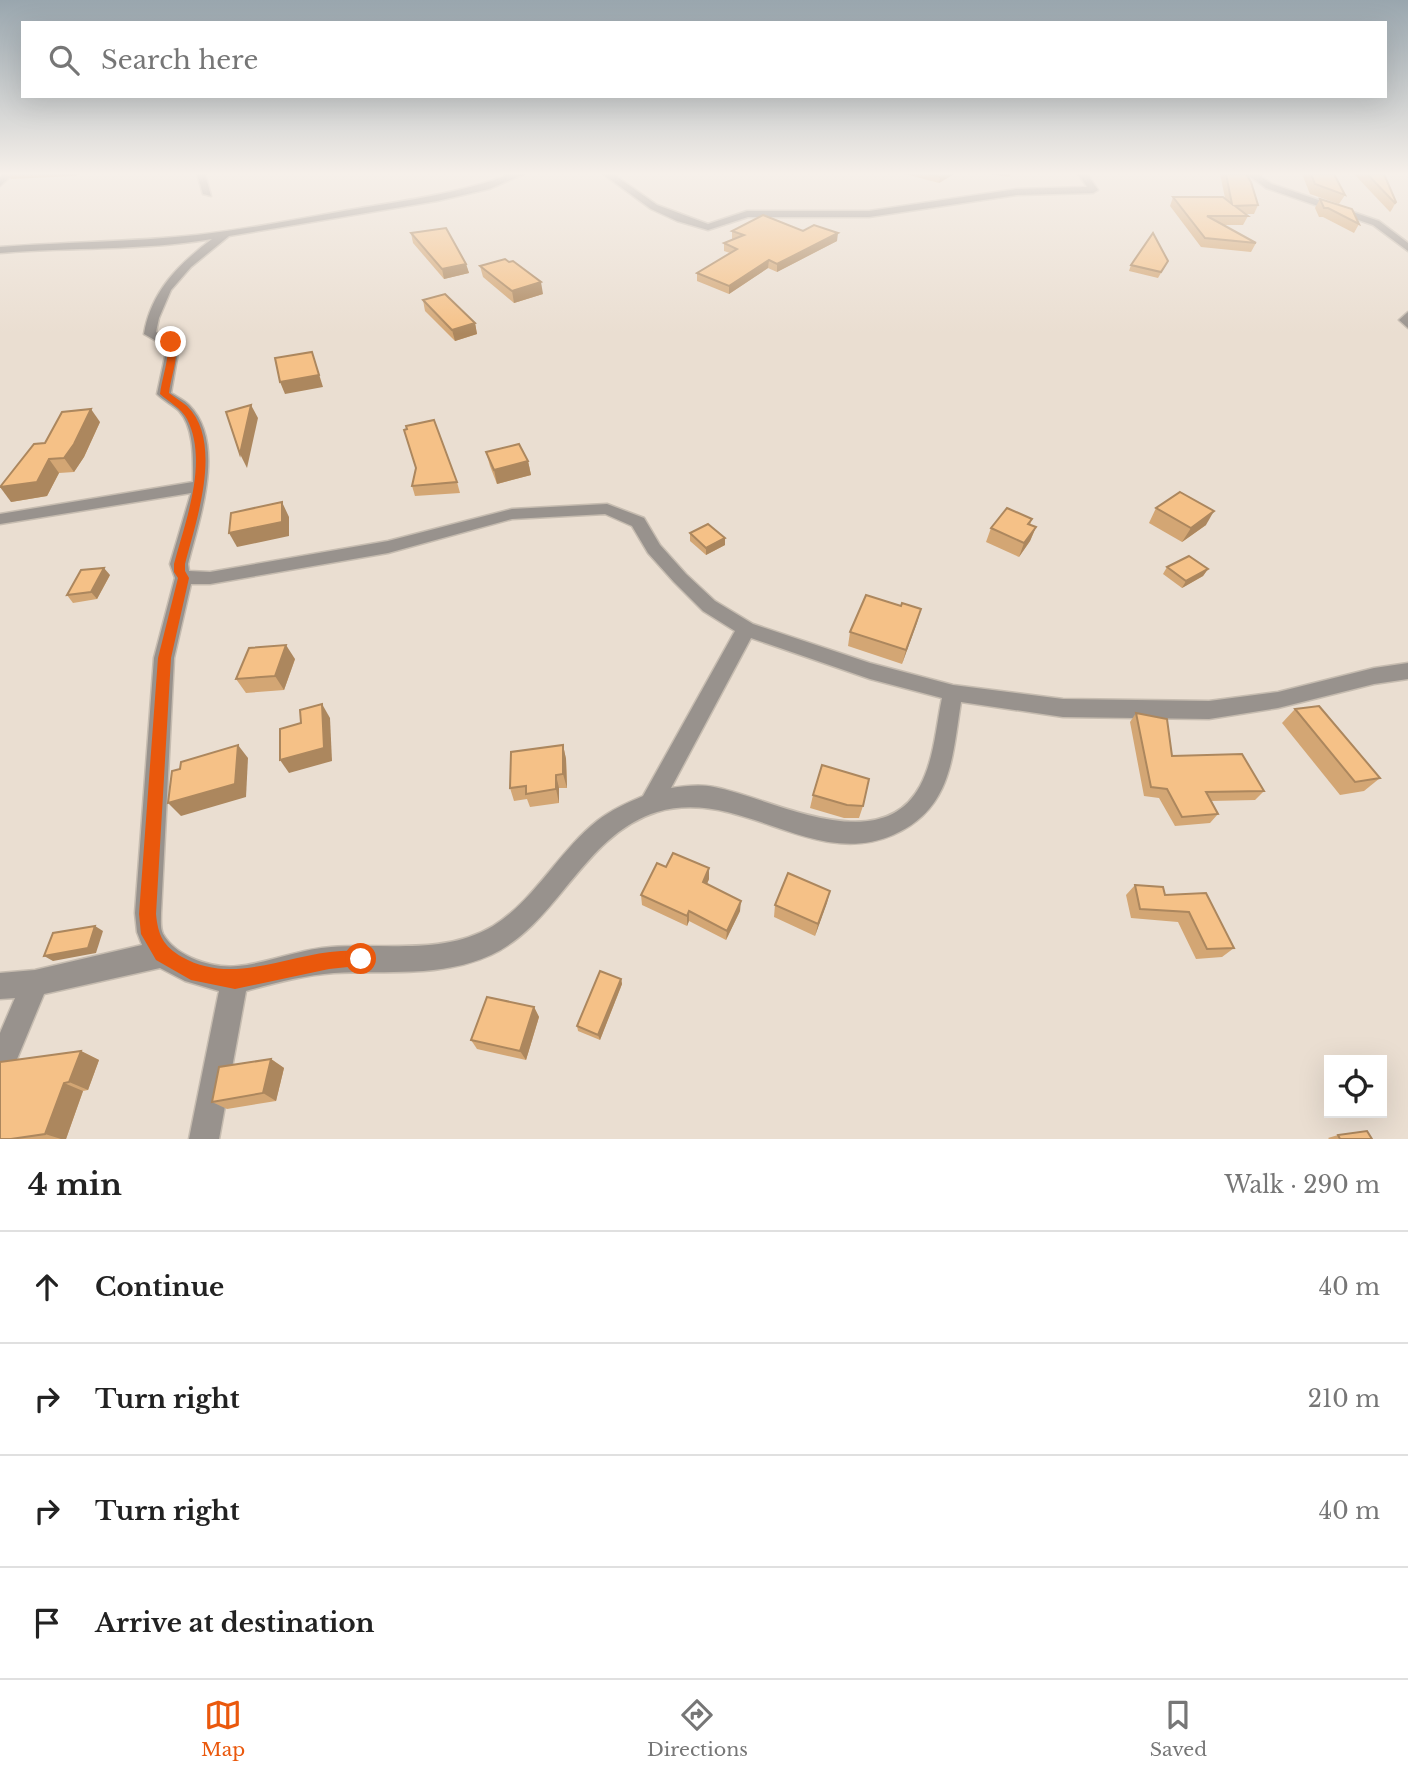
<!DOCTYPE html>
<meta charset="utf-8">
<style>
body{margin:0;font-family:"Libre Baskerville",serif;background:#f2f2f2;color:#222}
.controls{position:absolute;right:21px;bottom:21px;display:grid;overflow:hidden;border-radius:0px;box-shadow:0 7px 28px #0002}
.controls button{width:63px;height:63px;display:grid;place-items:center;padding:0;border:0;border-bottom:2px solid #e0e0e0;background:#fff;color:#222;font:35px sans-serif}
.stop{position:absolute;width:21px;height:21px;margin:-16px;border:5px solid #ea580c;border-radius:50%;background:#fff}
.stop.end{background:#ea580c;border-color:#fff;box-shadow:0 2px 7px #0008}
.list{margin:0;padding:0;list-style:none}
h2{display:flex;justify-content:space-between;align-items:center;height:91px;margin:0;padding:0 28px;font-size:30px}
h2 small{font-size:23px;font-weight:400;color:#767676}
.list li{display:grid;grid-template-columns:46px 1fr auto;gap:21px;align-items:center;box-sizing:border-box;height:112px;padding:0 28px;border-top:2px solid #e0e0e0}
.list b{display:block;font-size:26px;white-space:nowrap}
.list em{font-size:23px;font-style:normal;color:#767676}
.icon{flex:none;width:38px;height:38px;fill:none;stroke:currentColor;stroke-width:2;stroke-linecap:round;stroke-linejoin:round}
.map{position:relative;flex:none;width:1408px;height:1139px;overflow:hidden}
.search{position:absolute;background:#fff;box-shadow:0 7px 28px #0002;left:21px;right:21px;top:21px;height:77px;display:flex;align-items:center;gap:18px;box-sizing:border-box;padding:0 24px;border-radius:0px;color:#767676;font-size:26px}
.sheet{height:539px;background:#fff}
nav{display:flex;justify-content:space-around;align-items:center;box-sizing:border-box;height:98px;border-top:2px solid #e0e0e0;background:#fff;font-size:19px;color:#767676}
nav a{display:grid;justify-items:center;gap:4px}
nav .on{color:#ea580c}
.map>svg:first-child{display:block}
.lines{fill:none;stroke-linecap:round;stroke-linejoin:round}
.minor-casing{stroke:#c6bcb0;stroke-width:3}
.minor{fill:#98928d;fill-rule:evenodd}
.wall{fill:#d3a674}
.shaded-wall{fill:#ac875e}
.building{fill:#f5c187;stroke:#ac875e;stroke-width:2}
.route{fill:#ea580c}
</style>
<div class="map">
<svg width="1408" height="1139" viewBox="0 0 1408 1139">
<rect width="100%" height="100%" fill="#eaded1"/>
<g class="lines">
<defs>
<g id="minor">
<path d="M197 174H205L211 196 203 194Z"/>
<path d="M511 174H524L489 189 437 201 229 236 191 267 171 290 159 318 156 332 177 342 179 347 171 393C177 397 184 400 189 405 227 443 199 520 188 564L189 571 210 572 388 541 512 509 607 504 644 518 660 545 686 574 715 601 753 624 870 663 953 685 1063 699 1209 701 1278 692 1374 668 1408 663V679L1374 684 1278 708 1209 719 1063 717 961 702C952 758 952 809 893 835 813 870 740 787 657 812 583 835 559 923 491 955 441 978 387 970 334 973 305 975 275 983 246 991L219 1139H189L219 991 185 981 160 968 44 994 10 1076 0 1080V1033L15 998 0 999V973L35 970 142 945 137 932 135 913 154 658 175 578 170 564 191 493 0 524V514L193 482C193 462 195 428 179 411 173 405 164 401 157 394L167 347 144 334C151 291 179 264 212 239 142 251 71 247 0 253V247C66 242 131 242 197 235 250 229 303 218 355 209 408 200 461 193 511 174ZM605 514 632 526 648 553 674 582 703 611 735 631 643 796C627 803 611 810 597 821 558 852 535 900 493 926 445 955 384 943 331 947 299 949 269 963 238 966 213 969 176 957 163 934 160 928 161 920 161 913L174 658 191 584H210L388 553 512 519ZM751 638 870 679 942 698C936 727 934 760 920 786 880 860 772 798 714 787 700 784 685 786 671 788Z"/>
<path d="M603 174H613L657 205 708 224 747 211H869L1017 189 1087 187 1078 174H1087L1098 190 1093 193 1017 195 869 217H748L708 230 677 221 651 209Z"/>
<path d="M1247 174H1257L1272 184 1379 221 1408 243V251L1373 225 1266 188Z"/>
<path d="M3 175 10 177 0 186V178Z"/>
<path d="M1408 312V328L1399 320Z"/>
</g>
</defs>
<!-- minor casing -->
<use href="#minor" class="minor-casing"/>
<!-- minor -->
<use href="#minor" class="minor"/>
</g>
<!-- wall -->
<g class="wall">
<path d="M8 174H78L76 176 11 179Z"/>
<path d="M905 174H954L939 183Z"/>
<path d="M990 174H1011L1009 177Z"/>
<path d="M1220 174H1246L1258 205 1254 214H1246L1248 216 1243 225H1223L1256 243 1251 252 1201 247 1170 206 1173 197 1225 198Z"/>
<path d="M1302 174H1334L1345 195 1339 204 1310 194Z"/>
<path d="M1354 174H1384L1396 202 1391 211 1390 212Z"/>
<path d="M1320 199 1359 224 1354 233 1323 217H1319L1315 208Z"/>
<path d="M732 231H803L837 241 777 272 768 268 729 294 697 281V273L730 253 724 251V243L733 239H732Z"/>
<path d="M411 233 466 264 469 273 444 279 413 243Z"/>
<path d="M1168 261 1158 278 1129 271 1131 265Z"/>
<path d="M480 266 543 294 514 303 483 277Z"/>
<path d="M423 300 475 323 477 334 455 341 425 311Z"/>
<path d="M100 422 84 457 74 472 59 473 47 496 11 502 45 443Z"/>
<path d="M486 452 528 461 531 475 497 484 490 466Z"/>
<path d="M457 482 460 493 415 496 412 486Z"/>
<path d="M1156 508 1206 525 1182 542 1149 523Z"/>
<path d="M1032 519 1030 525 1036 527 1030 541 1019 557 986 542 991 528Z"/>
<path d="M690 533 725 538V545L706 555 690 541Z"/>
<path d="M1167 567 1208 569 1203 576 1182 588 1163 574Z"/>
<path d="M110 575 97 599 73 603 67 595Z"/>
<path d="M901 606 921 609 902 664 848 646 850 632Z"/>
<path d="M295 659 284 690 246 693 236 679Z"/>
<path d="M1295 709 1380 778 1364 791 1340 795 1282 723Z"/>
<path d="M1136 713 1172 756 1264 791 1255 800 1211 801 1218 814 1210 823 1175 826 1159 798 1144 796 1130 722Z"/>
<path d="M563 745 566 759 567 788H559V803L530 807 527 799 514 801 510 788Z"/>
<path d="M813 795 863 806 859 818H844L810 808Z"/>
<path d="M666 867 709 868V879L707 884 740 911 726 940 689 921 687 926 642 905 641 895Z"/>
<path d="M1135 885 1165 895 1206 893 1234 948 1222 957 1196 959 1178 922 1131 918 1126 895Z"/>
<path d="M830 891 815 936 774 917 775 905Z"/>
<path d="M621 979 622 984 600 1040 578 1031 577 1026Z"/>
<path d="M534 1007 539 1017 526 1060 477 1049 471 1040Z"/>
<path d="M81 1051 99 1060 88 1090 83 1091 66 1139H0Z"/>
<path d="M271 1059 284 1068 276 1101 227 1109 212 1102Z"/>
<path d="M1338 1135 1372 1139H1329L1328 1138Z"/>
</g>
<!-- shaded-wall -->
<g class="shaded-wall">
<path d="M945 174H954L939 183 940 177Z"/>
<path d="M838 233 837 241 777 272V264Z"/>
<path d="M769 260 768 268 729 294V286Z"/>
<path d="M466 264 469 273 444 279 442 269Z"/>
<path d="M541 282 543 294 514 303 512 291Z"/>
<path d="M475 323 477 334 455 341 452 330Z"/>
<path d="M312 352 323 387 285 394 280 382Z"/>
<path d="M251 405 258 418 247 468 240 454Z"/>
<path d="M91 409 100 422 84 457 74 472 64 458Z"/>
<path d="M49 459 59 473 47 496 11 502 0 487Z"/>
<path d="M528 461 531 475 497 484 494 470Z"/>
<path d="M282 502 289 517V536L237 547 229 533Z"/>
<path d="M1214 511 1206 525 1182 542 1191 528Z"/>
<path d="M1036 527 1030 541 1019 557 1024 543Z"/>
<path d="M725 538V545L706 555V548Z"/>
<path d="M104 568 110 575 97 599 91 592Z"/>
<path d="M1208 569 1203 576 1182 588 1186 581Z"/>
<path d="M921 609 917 623 902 664 906 650Z"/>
<path d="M286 645 295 659 284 690 275 676Z"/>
<path d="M322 704 330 718 332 761 289 773 280 760Z"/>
<path d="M238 745 248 758 246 797 181 816 168 803Z"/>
<path d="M563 745 566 759 567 788 563 774Z"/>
<path d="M556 775 559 788V803L556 789Z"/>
<path d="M709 868V879L703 893V882Z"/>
<path d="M830 891 827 903 815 936 818 924Z"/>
<path d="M741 901 740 911 726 940 727 931Z"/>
<path d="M689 911V921L687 926V916Z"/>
<path d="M95 926 103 931 96 953 53 961 44 956Z"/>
<path d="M621 979 622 984 600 1040 598 1035Z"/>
<path d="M534 1007 539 1017 526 1060 520 1051Z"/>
<path d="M81 1051 99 1060 88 1090 69 1082Z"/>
<path d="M271 1059 284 1068 276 1101 263 1093Z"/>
<path d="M64 1083 83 1091 66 1139H61L45 1134Z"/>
</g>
<!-- building -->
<g class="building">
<path d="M928 174H945L940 177Z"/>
<path d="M1226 174H1246L1251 182 1258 205 1235 206 1248 216H1207L1256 243 1205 238 1173 197H1223L1232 204Z"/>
<path d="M1311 174H1334L1345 195 1315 184Z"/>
<path d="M1367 174H1384L1396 202 1395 203Z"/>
<path d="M1320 199 1352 209 1359 224 1328 208H1324Z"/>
<path d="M763 215 803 231 814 225 838 233 777 264 769 260 729 286 697 273 737 249 724 243 744 235 732 231Z"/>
<path d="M446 228 466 264 442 269 411 233Z"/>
<path d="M1153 233 1168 261 1161 272 1131 265Z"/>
<path d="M505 259 509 262 513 261 541 282 512 291 480 266Z"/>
<path d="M445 294 475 323 452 330 423 300Z"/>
<path d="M312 352 319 375 280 382 275 358Z"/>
<path d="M251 405 240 454 226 412Z"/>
<path d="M91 409 74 444 64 458 49 459 37 482 0 487 34 444 45 443 62 412Z"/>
<path d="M434 420 457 482 412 486 416 468 404 430 407 429 406 426Z"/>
<path d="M519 444 528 461 494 470 486 452Z"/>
<path d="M1180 492 1214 511 1191 528 1156 508Z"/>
<path d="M282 502V522L229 533 231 513Z"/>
<path d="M1007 508 1032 519 1028 524 1036 527 1024 543 991 528Z"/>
<path d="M708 524 725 538 706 548 690 533Z"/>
<path d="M1189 556 1208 569 1186 581 1167 567Z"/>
<path d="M104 568 91 592 67 595 81 570Z"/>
<path d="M866 595 901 606 902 603 921 609 906 650 850 632Z"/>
<path d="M286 645 275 676 236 679 249 648Z"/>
<path d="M322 704 324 748 280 760V729L301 723 300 710Z"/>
<path d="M1319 706 1380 778 1355 782 1295 709Z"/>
<path d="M1136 713 1167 719 1172 756 1242 754 1264 791 1206 792 1218 814 1182 817 1167 789 1151 787Z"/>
<path d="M238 745 235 784 168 803 172 771 180 769 181 762Z"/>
<path d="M563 745V774L556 775V789L526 794V786L510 788 511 752Z"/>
<path d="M822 765 869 779 863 806 847 805 813 795Z"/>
<path d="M673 853 709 868 703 882 741 901 727 931 689 911 687 916 641 895 657 863 666 867Z"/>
<path d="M788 873 830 891 818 924 775 905Z"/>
<path d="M1135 885 1163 887 1165 895 1206 893 1234 948 1207 949 1189 912 1140 909Z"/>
<path d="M95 926 88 948 44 956 53 933Z"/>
<path d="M600 971 621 979 598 1035 577 1026Z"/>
<path d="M487 997 534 1007 520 1051 471 1040Z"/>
<path d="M81 1051 69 1082 64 1083 45 1134 11 1139H0V1062Z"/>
<path d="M271 1059 263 1093 212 1102 219 1067Z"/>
<path d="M1367 1131 1372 1139H1340L1338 1135Z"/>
</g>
<!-- sky -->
<linearGradient id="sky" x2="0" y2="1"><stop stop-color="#99a6ae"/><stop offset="0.52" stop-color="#f6f0ea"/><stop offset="1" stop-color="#f6f0ea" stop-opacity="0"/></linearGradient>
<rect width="1408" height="334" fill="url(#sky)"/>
<!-- route -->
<path class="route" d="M171 340 175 342C179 358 171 376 169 393 174 397 181 401 187 406 224 442 196 521 185 564V571L189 578 171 658 156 914C158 935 163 946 182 957 233 986 287 954 341 951 350 951 359 949 367 953L370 959 367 965 329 969 235 989 191 980 156 960 141 934 139 914 158 658 178 578 174 572V564C185 522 209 462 187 419 181 408 169 402 160 394 162 377 170 358 167 342Z"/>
</svg>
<div class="controls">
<button><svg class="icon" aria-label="locate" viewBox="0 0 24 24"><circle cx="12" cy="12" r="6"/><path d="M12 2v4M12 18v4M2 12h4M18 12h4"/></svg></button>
</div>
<div class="stop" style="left:361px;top:959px"></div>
<div class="stop end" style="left:171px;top:342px"></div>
<div class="search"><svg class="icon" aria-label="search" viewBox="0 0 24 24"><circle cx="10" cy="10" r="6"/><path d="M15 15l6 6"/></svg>Search here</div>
</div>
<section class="sheet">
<h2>4 min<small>Walk · 290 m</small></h2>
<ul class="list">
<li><svg class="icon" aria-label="ahead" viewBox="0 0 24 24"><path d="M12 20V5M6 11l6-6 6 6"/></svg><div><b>Continue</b></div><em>40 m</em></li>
<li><svg class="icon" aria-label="right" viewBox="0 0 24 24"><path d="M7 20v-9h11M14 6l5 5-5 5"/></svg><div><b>Turn right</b></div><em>210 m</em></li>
<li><svg class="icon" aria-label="right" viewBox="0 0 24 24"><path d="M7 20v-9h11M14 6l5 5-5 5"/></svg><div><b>Turn right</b></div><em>40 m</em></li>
<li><svg class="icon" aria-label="arrive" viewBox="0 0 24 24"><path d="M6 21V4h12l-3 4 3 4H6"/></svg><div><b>Arrive at destination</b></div></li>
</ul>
</section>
<nav>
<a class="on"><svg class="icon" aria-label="map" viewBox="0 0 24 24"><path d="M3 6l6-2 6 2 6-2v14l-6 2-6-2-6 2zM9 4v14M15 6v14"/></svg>Map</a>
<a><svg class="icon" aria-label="directions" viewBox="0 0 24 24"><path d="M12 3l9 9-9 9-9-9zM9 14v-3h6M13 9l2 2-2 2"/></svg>Directions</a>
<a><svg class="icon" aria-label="saved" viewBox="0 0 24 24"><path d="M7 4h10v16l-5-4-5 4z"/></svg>Saved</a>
</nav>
